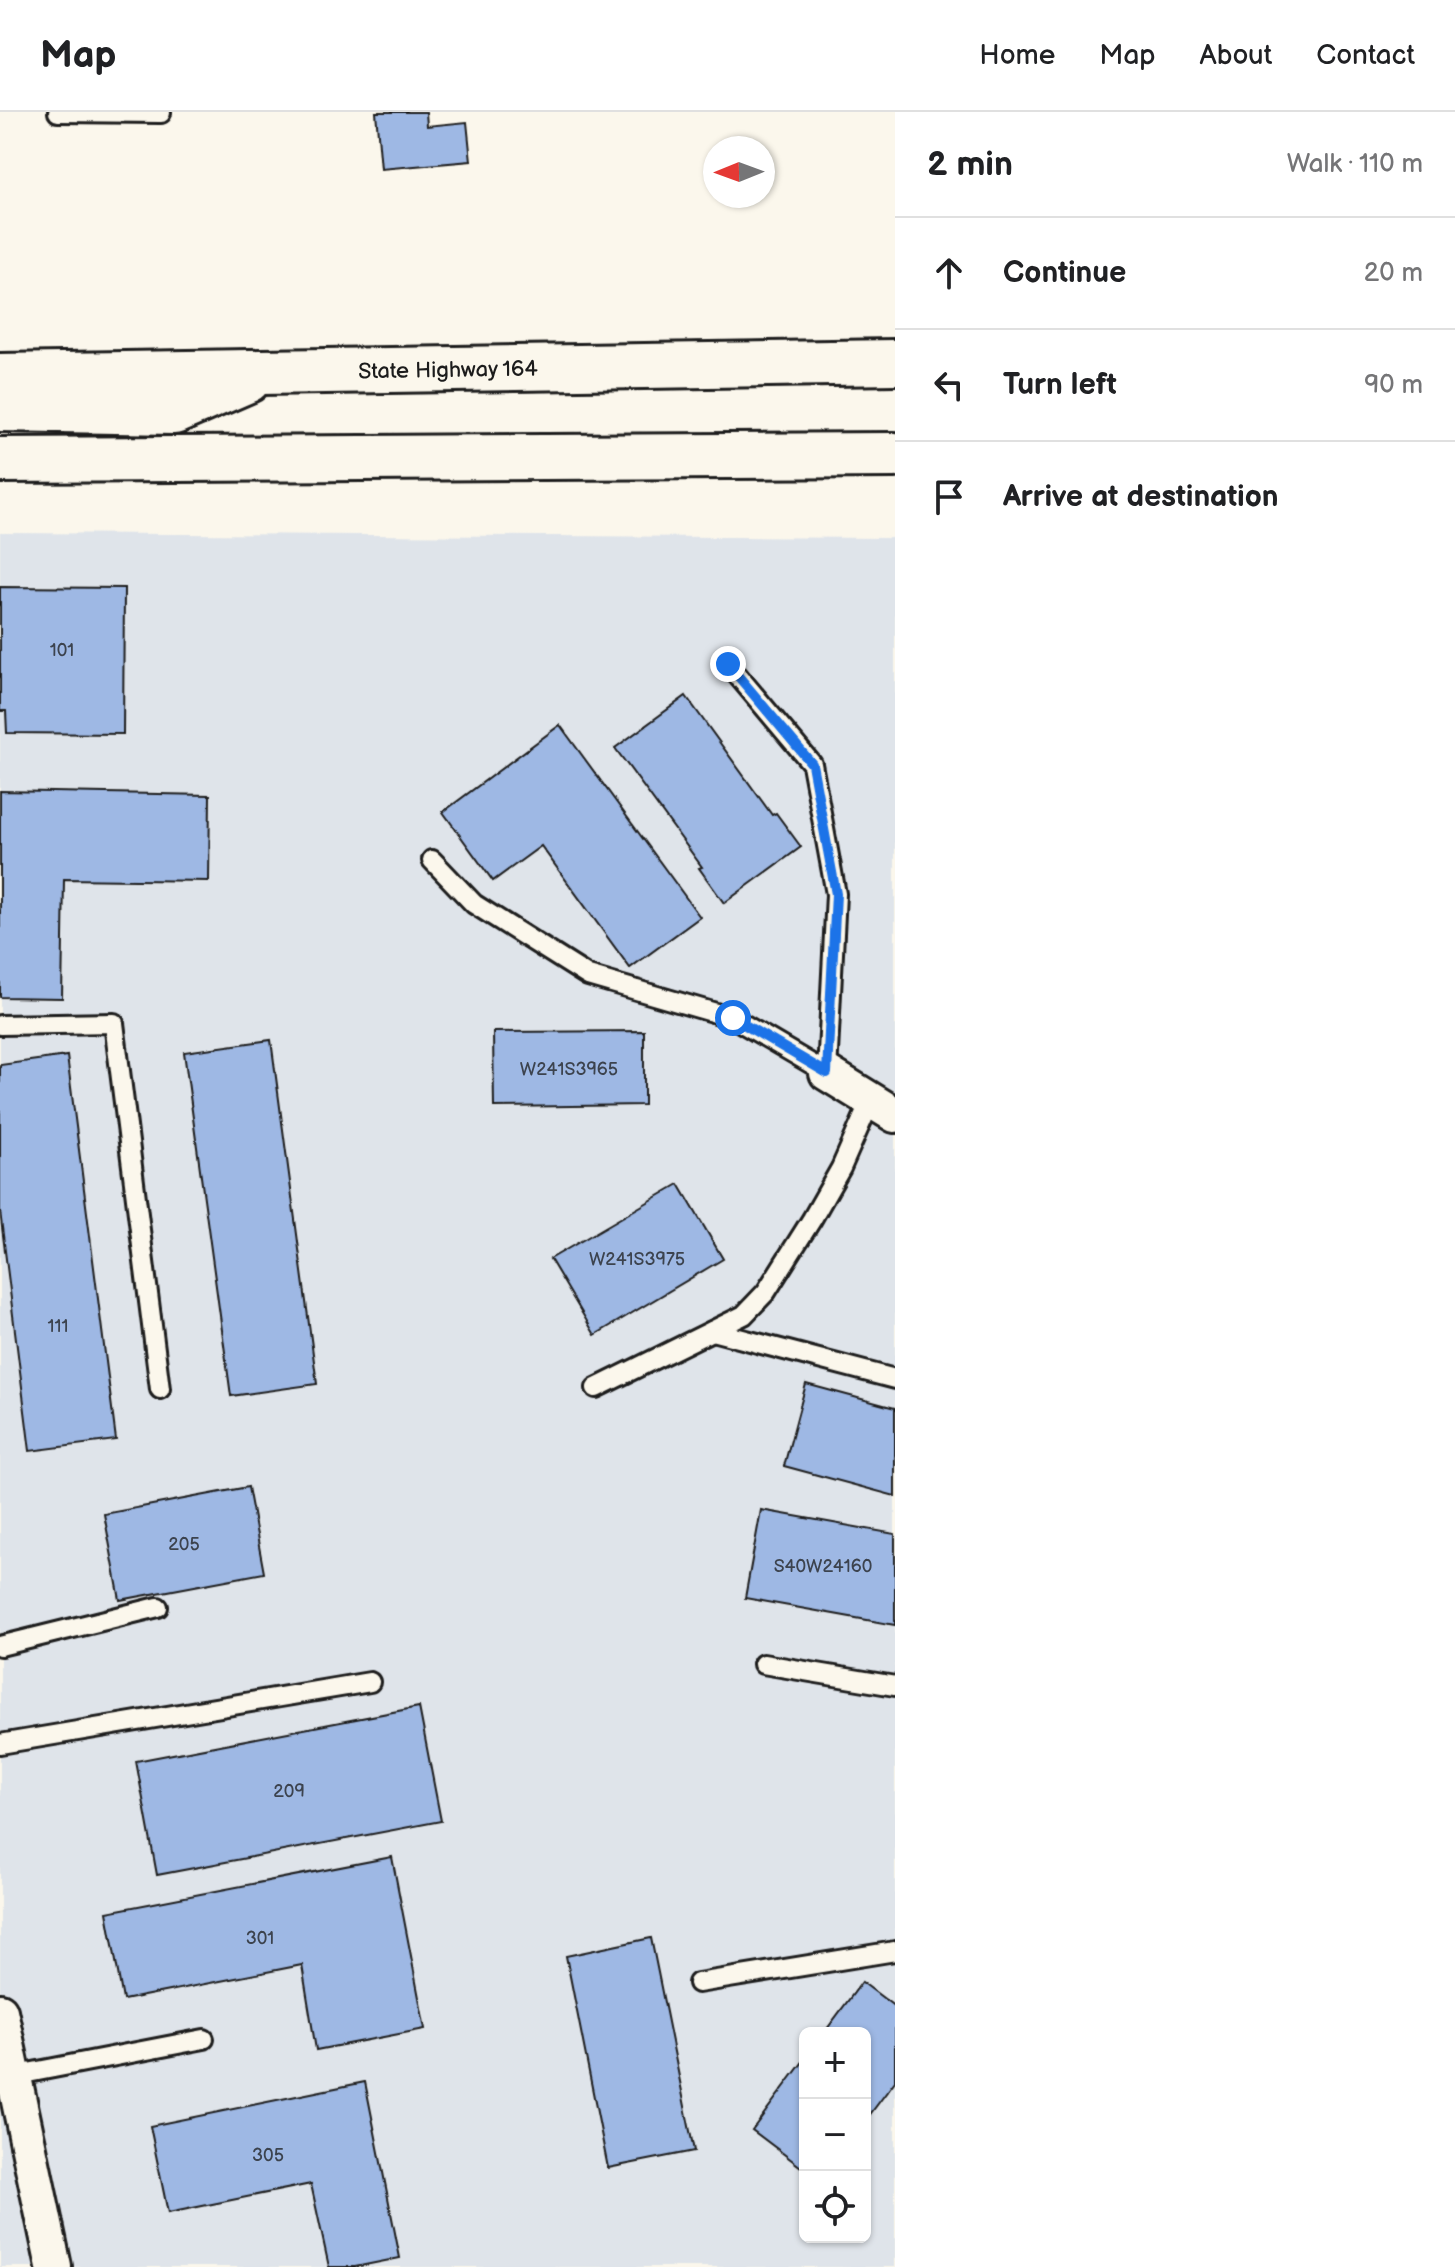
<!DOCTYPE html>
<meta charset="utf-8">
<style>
body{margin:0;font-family:"Balsamiq Sans",sans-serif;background:#f2f2f2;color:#202124}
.controls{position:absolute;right:24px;bottom:24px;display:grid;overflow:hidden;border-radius:12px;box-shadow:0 2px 6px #0004}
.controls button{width:72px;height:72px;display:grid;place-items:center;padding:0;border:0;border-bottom:2px solid #e0e0e0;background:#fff;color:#202124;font:40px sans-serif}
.compass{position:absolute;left:703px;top:24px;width:72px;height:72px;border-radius:50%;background:#fff;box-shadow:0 2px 6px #0004;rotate:269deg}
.stop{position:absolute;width:24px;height:24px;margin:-18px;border:6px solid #1a73e8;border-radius:50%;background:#fff}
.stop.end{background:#1a73e8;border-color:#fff;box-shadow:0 2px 8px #0008}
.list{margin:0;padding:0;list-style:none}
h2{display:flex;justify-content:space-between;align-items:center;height:104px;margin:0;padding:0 32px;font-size:34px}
h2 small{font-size:26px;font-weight:400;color:#757577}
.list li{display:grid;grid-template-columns:52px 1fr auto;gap:24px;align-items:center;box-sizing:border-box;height:112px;padding:0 32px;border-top:2px solid #e0e0e0}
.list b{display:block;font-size:30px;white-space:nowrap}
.list em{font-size:26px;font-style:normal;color:#757577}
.icon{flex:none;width:44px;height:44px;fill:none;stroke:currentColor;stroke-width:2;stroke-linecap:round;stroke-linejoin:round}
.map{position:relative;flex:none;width:895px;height:2155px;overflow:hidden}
header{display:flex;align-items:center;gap:48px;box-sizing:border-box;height:112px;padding:0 40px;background:#fff;border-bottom:2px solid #e0e0e0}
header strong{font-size:38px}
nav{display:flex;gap:44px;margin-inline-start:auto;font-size:28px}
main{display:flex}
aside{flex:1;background:#fff}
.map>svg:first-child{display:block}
.built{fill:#dfe4ea;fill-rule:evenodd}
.building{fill:#9eb8e4;stroke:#1c1c1c;stroke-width:2}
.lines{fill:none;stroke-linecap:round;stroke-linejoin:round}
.lane-casing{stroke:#1c1c1c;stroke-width:24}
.street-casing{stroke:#1c1c1c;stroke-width:40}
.primary-casing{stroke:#1c1c1c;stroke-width:50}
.lane{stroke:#fbf7ec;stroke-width:18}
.street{stroke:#fbf7ec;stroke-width:34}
.primary{stroke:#fbf7ec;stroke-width:44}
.route{stroke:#1a73e8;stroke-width:10}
.labels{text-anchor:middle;stroke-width:6;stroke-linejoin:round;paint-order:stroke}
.number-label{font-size:18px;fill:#3c434e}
.street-label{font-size:22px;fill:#1c1c1c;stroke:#fbf7ec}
</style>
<header>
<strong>Map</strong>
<nav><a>Home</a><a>Map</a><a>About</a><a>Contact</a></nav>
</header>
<main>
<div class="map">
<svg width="895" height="2155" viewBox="0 0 895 2155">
<rect width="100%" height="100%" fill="#fbf7ec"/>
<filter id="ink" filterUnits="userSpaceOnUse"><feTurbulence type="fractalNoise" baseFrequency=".0125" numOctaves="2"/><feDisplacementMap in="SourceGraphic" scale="16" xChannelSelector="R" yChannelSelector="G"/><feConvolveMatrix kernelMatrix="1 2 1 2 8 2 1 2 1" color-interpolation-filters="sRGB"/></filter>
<g filter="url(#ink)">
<!-- built -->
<path class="built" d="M0 421 895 426V2155H0ZM805 1921H865V2125H805Z"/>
<!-- building -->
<g class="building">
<path d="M376 0H426L427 14 467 10 471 49 381 57Z"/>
<path d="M0 475 124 476 123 622 7 621 6 599H0Z"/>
<path d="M686 584 772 703 776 701 801 735 724 791 699 756 702 755 615 636Z"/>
<path d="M560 613 700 805 630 856 541 734 493 769 443 700Z"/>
<path d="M0 679 210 683 209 769 64 767 62 886 0 885Z"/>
<path d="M644 919V993L494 995 493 920Z"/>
<path d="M271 928 317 1272 231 1284 184 940Z"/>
<path d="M67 944 116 1328 30 1339 0 1099V953Z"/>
<path d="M679 1072 723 1147 595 1223 550 1147Z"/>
<path d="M806 1272 895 1296V1384L784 1354Z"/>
<path d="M248 1375 264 1461 120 1488 104 1402Z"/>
<path d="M761 1398 895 1422V1513L745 1486Z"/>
<path d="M419 1595 441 1709 157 1763 136 1649Z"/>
<path d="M392 1745 425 1917 316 1938 302 1853 123 1888 107 1800Z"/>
<path d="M651 1826 694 2039 608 2056 566 1844Z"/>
<path d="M862 1870 895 1895V1969L865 2009V1921H824Z"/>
<path d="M805 1947V2058L752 2018Z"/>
<path d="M365 1970 400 2146 355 2155H329L311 2072 168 2101 150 2014Z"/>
</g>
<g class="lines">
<defs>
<g id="lane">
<path d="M58 0 161 1"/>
<path d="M432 748 474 792 588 864 733 906 827 961 836 782 812 652 728 552"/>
<path d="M0 913 114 911 160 1277"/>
<path d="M712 1219 895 1267"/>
<path d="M596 1276 744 1203 766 1180 812 1107 841 1056 871 988"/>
<path d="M0 1534 158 1495"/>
<path d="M763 1552 895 1574"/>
<path d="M0 1632 370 1570"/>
<path d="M698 1871 895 1839"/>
<path d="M7 1965 204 1927"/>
</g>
<g id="street">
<path d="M827 961 895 1003"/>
<path d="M0 1899 54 2155"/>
</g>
<g id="primary">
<path id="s1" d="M0 264 895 250"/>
<path d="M0 297 174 300 248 268"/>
<path d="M0 348 895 343"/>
</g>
</defs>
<!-- lane casing -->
<use href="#lane" class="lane-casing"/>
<!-- street casing -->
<use href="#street" class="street-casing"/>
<!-- primary casing -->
<use href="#primary" class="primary-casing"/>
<!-- lane -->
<use href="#lane" class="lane"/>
<!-- street -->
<use href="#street" class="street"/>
<!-- primary -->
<use href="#primary" class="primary"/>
</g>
</g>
<g class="lines" filter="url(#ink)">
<!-- route -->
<path class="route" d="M728 552 812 652 836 782 827 961 733 906"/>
</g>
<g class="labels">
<!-- number labels -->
<g class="number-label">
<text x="62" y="544">101</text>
<text x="569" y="963">W241S3965</text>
<text x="637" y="1153">W241S3975</text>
<text x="58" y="1220">111</text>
<text x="184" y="1438">205</text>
<text x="823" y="1460">S40W24160</text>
<text x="289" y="1685">209</text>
<text x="260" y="1832">301</text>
<text x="268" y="2049">305</text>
</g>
<!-- street labels -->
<g class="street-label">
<text dy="8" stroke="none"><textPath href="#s1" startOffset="448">State Highway 164</textPath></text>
</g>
</g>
</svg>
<div class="controls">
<button>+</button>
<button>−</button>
<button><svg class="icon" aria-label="locate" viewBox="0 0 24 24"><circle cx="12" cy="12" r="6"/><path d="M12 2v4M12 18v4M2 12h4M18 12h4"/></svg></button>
</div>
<svg class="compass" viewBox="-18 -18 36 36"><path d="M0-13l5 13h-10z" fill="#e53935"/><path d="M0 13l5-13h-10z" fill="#757577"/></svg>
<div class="stop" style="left:733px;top:906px"></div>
<div class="stop end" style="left:728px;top:552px"></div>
</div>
<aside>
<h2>2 min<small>Walk · 110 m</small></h2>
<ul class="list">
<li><svg class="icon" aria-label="ahead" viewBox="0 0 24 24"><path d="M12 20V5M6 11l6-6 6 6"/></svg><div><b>Continue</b></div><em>20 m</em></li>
<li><svg class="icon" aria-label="left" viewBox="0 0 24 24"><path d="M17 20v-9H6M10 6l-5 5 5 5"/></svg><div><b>Turn left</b></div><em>90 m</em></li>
<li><svg class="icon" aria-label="arrive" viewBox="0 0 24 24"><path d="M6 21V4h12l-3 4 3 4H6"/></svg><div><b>Arrive at destination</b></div></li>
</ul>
</aside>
</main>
